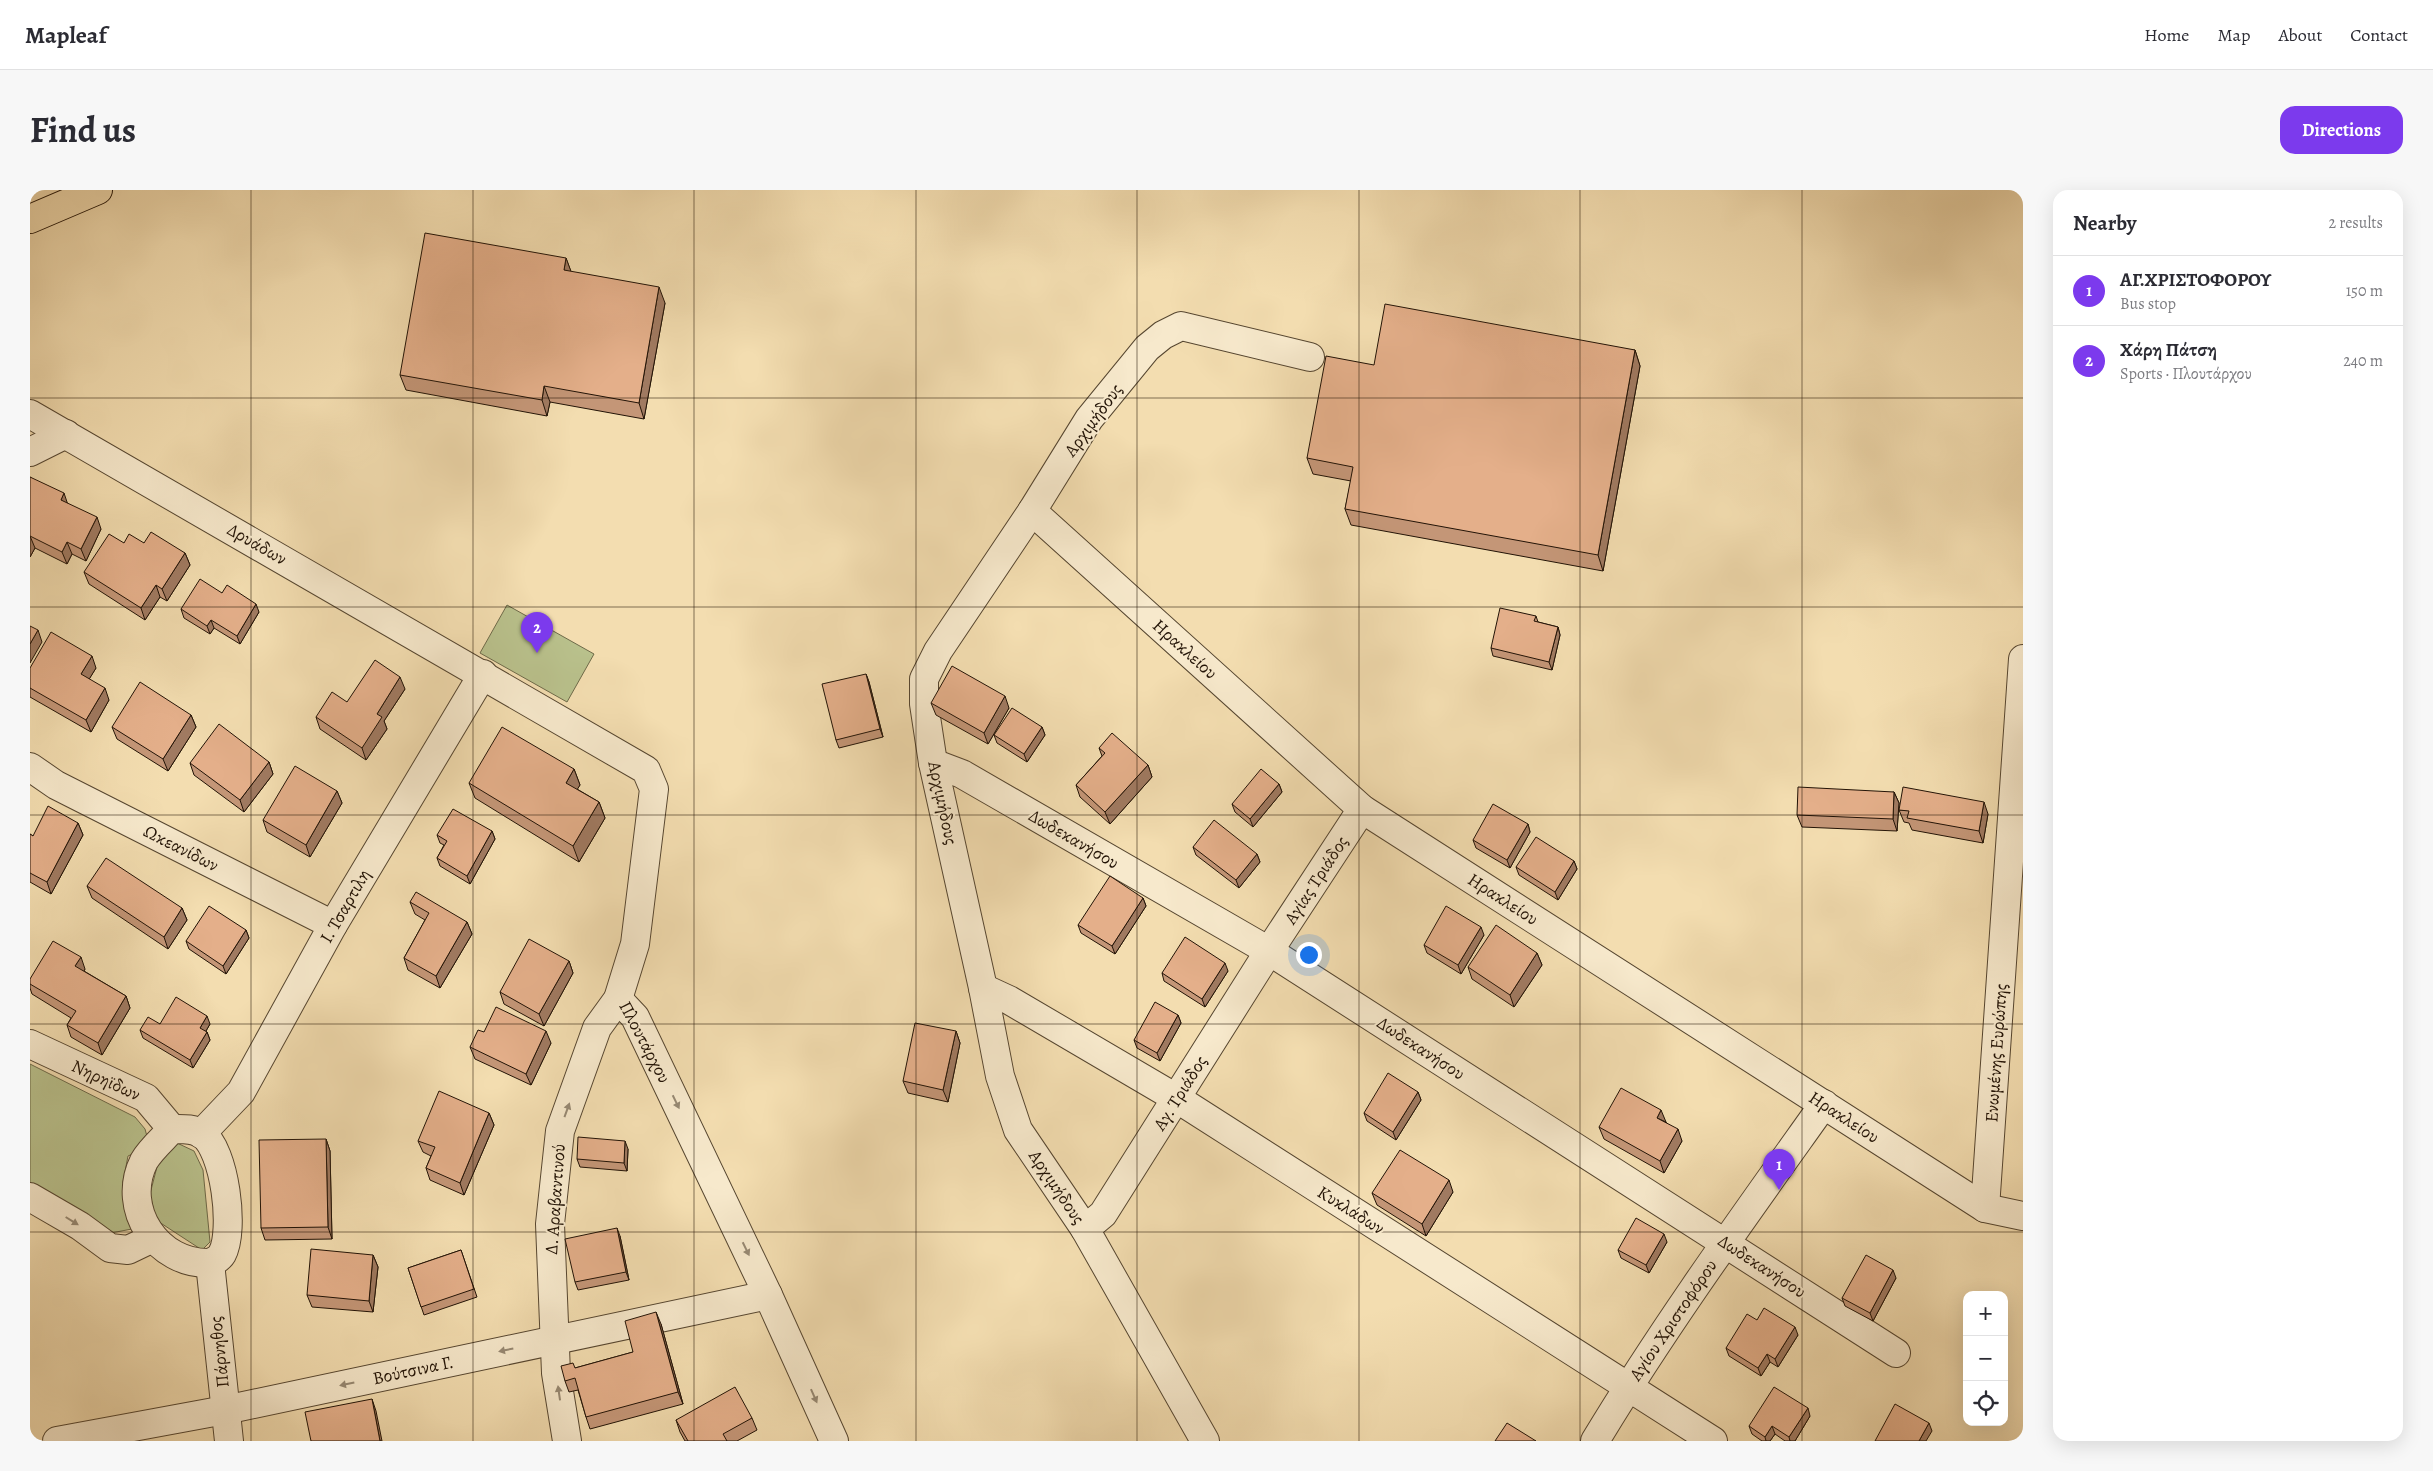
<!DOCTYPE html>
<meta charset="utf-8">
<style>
body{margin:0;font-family:Alegreya,serif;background:#f7f7f7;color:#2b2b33}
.controls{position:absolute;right:15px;bottom:15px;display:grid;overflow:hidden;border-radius:10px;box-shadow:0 5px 20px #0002}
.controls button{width:45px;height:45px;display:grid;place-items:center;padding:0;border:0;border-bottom:1px solid #e1e1e2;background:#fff;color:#2b2b33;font:25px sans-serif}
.you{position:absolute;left:1278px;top:764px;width:18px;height:18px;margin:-12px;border:4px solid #fff;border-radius:50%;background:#1a73e8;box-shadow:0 0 0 8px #1a73e833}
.badge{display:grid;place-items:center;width:32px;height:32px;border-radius:50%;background:#7c3aed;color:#fff;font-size:16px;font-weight:700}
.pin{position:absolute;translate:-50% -41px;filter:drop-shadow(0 1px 2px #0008)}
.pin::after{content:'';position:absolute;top:26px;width:18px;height:15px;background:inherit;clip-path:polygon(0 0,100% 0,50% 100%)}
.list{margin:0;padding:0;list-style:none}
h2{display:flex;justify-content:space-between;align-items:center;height:65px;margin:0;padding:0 20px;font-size:21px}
h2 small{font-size:16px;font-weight:400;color:#7c7c81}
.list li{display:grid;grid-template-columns:32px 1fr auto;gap:15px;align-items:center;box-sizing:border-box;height:70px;padding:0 20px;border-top:1px solid #e1e1e2}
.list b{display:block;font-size:19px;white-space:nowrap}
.list p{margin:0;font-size:16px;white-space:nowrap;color:#7c7c81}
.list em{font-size:16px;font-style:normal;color:#7c7c81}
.icon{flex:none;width:28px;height:28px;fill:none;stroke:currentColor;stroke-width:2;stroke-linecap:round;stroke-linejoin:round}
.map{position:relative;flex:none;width:1993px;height:1251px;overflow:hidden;border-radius:15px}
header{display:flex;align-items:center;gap:30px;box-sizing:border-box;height:70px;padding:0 25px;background:#fff;border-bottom:1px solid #e1e1e2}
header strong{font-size:24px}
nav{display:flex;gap:28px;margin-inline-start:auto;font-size:18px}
.intro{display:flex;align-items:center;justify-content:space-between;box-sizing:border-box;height:120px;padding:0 30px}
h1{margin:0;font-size:35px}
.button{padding:12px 22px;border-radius:15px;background:#7c3aed;color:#fff;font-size:18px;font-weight:700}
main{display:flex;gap:30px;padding:0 30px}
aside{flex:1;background:#fff;border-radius:15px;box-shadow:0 5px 20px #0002}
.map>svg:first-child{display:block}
.green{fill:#b9c18c;stroke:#6e6a49}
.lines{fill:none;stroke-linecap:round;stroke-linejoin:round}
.minor-casing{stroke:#564630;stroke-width:30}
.major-casing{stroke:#221306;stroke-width:30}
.minor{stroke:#f7e9cc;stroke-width:28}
.major{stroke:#f3ddb0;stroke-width:28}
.wall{fill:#c49677;stroke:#221306}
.shaded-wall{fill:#a07a61;stroke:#221306}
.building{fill:#e4af8a;stroke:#221306}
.oneway{fill:#978973}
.grid{fill:none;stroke:#221306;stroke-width:1;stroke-opacity:0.55}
.labels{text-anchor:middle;stroke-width:4;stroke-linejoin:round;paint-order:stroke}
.street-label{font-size:18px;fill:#221306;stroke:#f7e9cc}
</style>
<header>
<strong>Mapleaf</strong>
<nav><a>Home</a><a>Map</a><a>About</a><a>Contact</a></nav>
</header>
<div class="intro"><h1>Find us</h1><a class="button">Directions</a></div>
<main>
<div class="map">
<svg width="1993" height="1251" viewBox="0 0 1993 1251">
<rect width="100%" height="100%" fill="#f3ddb0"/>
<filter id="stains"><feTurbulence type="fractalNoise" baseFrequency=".004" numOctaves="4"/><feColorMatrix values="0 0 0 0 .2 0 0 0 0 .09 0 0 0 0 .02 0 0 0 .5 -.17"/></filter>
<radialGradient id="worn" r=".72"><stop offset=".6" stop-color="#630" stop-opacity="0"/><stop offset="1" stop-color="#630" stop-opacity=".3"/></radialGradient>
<!-- green -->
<g class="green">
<path d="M477 415 564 464 537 512 450 463Z"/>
<path d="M0 874 105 927 115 939 118 950 107 962 98 966 93 992 107 1038 81 1043 0 996Z"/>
<path d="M147 953 164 961 173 980 180 1052 172 1060 126 1030 120 1004 129 969Z"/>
</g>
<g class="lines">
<defs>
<g id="minor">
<path d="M0 224 616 580 624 599 605 754 588 809 567 838 530 941 520 1034 526 1183 537 1251"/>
<path d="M0 262 36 244"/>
<path d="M1002 321 1332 619 1955 1018 1993 1026"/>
<path d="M903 573 932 584 1239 761 1866 1163"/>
<path d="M0 577 26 595 303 735"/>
<path d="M953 798 979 810 1146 908 1683 1251"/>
<path d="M588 809 605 827 738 1105 804 1251"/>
<path d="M0 854 116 908 142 939"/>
<path d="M142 939C152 939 163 938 172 944 195 959 205 1041 192 1064 189 1069 184 1071 180 1073 128 1075 90 1019 114 971 121 959 133 949 142 939Z"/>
<path d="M171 944 211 902 303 735 453 484"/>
<path d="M0 1007 50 1036 80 1058 98 1060 123 1048"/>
<path d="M1955 1018 1993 469"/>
<path d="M1055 1039 1073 1024 1239 761 1332 619"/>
<path d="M180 1073 199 1251"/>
<path d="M27 1251 195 1220 738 1105"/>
<path d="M1175 1251 1055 1039 988 940 970 886 953 798 903 573 894 514V489L908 461 1002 321 1059 229 1117 158 1133 145 1151 136 1280 167"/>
<path d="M1565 1251C1635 1135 1715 1025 1794 914"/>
</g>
<path id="major" d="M0 29 68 0"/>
</defs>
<!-- minor casing -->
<use href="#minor" class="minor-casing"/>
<!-- major casing -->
<use href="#major" class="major-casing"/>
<!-- minor -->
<use href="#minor" class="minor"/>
<!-- major -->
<use href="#major" class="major"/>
</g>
<!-- wall -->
<g class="wall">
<path d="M536 68 541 82 635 113 614 229 520 212 517 226 376 200 370 185Z"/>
<path d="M1605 160 1610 176 1573 381 1321 335 1315 319 1321 291 1283 284 1277 268 1344 175Z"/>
<path d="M0 287 37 313 71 339 56 371 42 364 37 374 5 358 0 367Z"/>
<path d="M114 353 155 363 160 375 137 411 130 407 115 430 59 394 54 382Z"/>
<path d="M192 403 229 422 210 454 184 438 180 444 154 428 151 419Z"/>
<path d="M1506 426 1508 432 1528 437 1530 445 1522 480 1463 466 1461 458Z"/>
<path d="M0 478H66L59 489 79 510 61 542 0 507Z"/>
<path d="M836 484 839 492 853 547 809 558 806 550Z"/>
<path d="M375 499 354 531 357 539 336 570 290 539 286 527 317 512Z"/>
<path d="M901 513 979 518 958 554 906 525Z"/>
<path d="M161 525 166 537 138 581 87 549 82 537Z"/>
<path d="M1012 537 1015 545 997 572 967 553 964 545Z"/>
<path d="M1069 558 1118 575 1122 587 1080 634 1050 607 1046 595 1072 566Z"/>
<path d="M239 572 243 584 214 622 164 585 160 573Z"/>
<path d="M544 579 550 595 547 599 569 612 575 628 549 672 445 608 439 593Z"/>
<path d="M1249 594 1252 602 1223 637 1205 622 1202 614Z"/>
<path d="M307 601 312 613 280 667 237 642 233 630Z"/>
<path d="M1864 602 1869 613 1867 641 1772 637 1767 625Z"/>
<path d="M1869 620 1958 624 1953 653 1882 640 1879 633 1874 632Z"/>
<path d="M48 633 53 645 21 704 0 692V644L3 646Z"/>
<path d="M1498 634 1500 642 1480 678 1446 658 1443 650Z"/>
<path d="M462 641 465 649 440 694 410 676 407 668 414 655 410 653 407 645Z"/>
<path d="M1163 657 1227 664 1230 672 1209 698 1166 665Z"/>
<path d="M1544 671 1547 679 1528 710 1489 685 1486 677Z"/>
<path d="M57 696 152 718 157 730 138 759 62 708Z"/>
<path d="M1113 708 1116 716 1085 764 1051 743 1048 735Z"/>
<path d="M380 712 437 732 442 744 410 798 378 780 374 768 395 730 385 724Z"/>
<path d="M216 740 219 748 196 784 159 759 156 751Z"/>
<path d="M1454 745 1431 784 1397 763 1394 755Z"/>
<path d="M1507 763 1512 775 1484 817 1442 789 1438 777Z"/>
<path d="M539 771 543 783 514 836 474 814 470 802Z"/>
<path d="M55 779 54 781 96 806 100 818 72 865 41 847 37 835 41 828 2 804 0 798V789Z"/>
<path d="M1198 781 1175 817 1134 791 1132 783Z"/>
<path d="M1148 825 1151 833 1130 871 1107 858 1104 850Z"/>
<path d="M130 834H180L176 841 177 842 180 850 163 878 113 848 110 840Z"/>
<path d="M926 841 930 853 918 912 878 903 873 891Z"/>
<path d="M454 842 521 853 501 895 445 869 440 857Z"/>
<path d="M1388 902 1391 910 1366 950 1337 931 1334 923Z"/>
<path d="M459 923 464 935 434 1005 400 990 396 978 401 966 393 962 388 951Z"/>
<path d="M1636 932 1652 951 1634 983 1574 949 1569 937Z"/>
<path d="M296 949 300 961 302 1049 235 1050 231 1038Z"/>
<path d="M598 959 597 981 550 977 547 969Z"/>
<path d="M1423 1002 1396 1046 1347 1015 1342 1003Z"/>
<path d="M590 1046 599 1090 548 1100 545 1092Z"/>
<path d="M1637 1052 1619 1083 1591 1068 1588 1060Z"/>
<path d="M431 1060 447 1107 394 1125 378 1078Z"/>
<path d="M343 1065 348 1077 343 1122 282 1117 277 1105Z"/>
<path d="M1866 1088 1843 1131 1815 1116 1812 1108Z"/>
<path d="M1727 1130 1768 1145 1748 1177 1740 1172 1731 1186 1699 1166 1696 1158Z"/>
<path d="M631 1134 653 1214 560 1239 556 1227 548 1200 539 1202 535 1191 545 1178 603 1162Z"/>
<path d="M1780 1226 1765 1251H1755L1745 1244 1740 1251H1732L1722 1244 1719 1236Z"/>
<path d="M722 1228 727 1240 707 1251H655L650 1242 646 1230Z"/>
</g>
<!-- shaded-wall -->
<g class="shaded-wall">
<path d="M536 68 542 84 534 80Z"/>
<path d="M629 97 635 113 614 229 609 213Z"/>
<path d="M1605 160 1610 176 1573 381 1568 365Z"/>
<path d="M514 196 520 212 517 226 512 210Z"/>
<path d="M34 303 38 315 31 310Z"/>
<path d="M67 327 71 339 56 371 51 359Z"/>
<path d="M0 346 5 358 0 367Z"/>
<path d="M37 352 42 364 37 374 32 362Z"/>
<path d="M155 363 160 375 137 411 132 399Z"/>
<path d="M126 395 130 407 115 430 111 418Z"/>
<path d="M226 414 229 422 210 454 207 446Z"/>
<path d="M181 430 184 438 180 444 177 436Z"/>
<path d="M1528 437 1530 445 1522 480 1519 472Z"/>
<path d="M8 440 12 452 0 473V454Z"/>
<path d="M62 466 66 478 55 496 51 484Z"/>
<path d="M836 484 839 492 853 547 850 539Z"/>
<path d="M370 487 375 499 354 531 357 539 336 570 332 558 347 524Z"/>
<path d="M75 498 79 510 61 542 56 530Z"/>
<path d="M975 506 979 518 958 554 954 543Z"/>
<path d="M161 525 166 537 138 581 133 569Z"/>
<path d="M1012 537 1015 545 997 572 994 564Z"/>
<path d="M239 572 243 584 214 622 210 610Z"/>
<path d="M1118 575 1122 587 1080 634 1075 622Z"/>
<path d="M544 579 550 595 542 608 536 593Z"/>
<path d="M1249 594 1252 602 1223 637 1220 629Z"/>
<path d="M307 601 312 613 280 667 276 655Z"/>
<path d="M1864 602 1869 613 1867 641 1863 629Z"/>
<path d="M569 612 575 628 549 672 543 656Z"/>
<path d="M1954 612 1958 624 1953 653 1949 641Z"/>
<path d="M48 633 53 645 21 704 17 692Z"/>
<path d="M1498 634 1500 642 1480 678 1477 670Z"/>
<path d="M462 641 465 649 440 694 437 686Z"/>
<path d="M1227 664 1230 672 1209 698 1206 690Z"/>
<path d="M1544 671 1547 679 1528 710 1525 702Z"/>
<path d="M1113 708 1116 716 1085 764 1082 756Z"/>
<path d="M152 718 157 730 138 759 134 747Z"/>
<path d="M437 732 442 744 410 798 406 786Z"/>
<path d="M1451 737 1454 745 1431 784 1428 775Z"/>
<path d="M216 740 219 748 196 784 193 776Z"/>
<path d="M1507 763 1512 775 1484 817 1480 805Z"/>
<path d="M51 767 55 779 50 788 45 776Z"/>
<path d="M539 771 543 783 514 836 509 824Z"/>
<path d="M1195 773 1198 781 1175 817 1172 809Z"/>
<path d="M96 806 100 818 72 865 68 853Z"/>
<path d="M1148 825 1151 833 1130 871 1127 863Z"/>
<path d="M177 826 180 834 173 846 170 838Z"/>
<path d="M516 841 521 853 501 895 496 884Z"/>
<path d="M926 841 930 853 918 912 913 900Z"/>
<path d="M177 842 180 850 163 878 160 870Z"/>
<path d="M1388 902 1391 910 1366 950 1363 942Z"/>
<path d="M1631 920 1636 932 1627 928Z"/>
<path d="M459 923 464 935 434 1005 430 993Z"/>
<path d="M1648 939 1652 951 1634 983 1630 971Z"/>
<path d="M296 949 300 961 302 1049 298 1037Z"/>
<path d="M595 951 598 959 597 981 594 973Z"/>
<path d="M1419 990 1423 1002 1396 1046 1392 1034Z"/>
<path d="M587 1038 590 1046 599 1090 596 1082Z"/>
<path d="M1634 1044 1637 1052 1619 1083 1616 1075Z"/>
<path d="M343 1065 348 1077 343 1122 339 1111Z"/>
<path d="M1863 1080 1866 1088 1843 1131 1840 1123Z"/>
<path d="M626 1122 631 1134 653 1214 648 1202Z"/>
<path d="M1765 1137 1768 1145 1748 1177 1745 1169Z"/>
<path d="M1737 1164 1740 1172 1731 1186 1728 1178Z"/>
<path d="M342 1209 346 1221 352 1251H350Z"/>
<path d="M1778 1218 1780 1226 1765 1251H1760L1759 1247Z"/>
<path d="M1899 1233 1902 1241 1896 1251H1889Z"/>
<path d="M1742 1236 1745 1244 1740 1251H1736L1735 1247Z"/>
</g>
<!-- building -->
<g class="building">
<path d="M395 43 536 68 534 80 629 97 609 213 514 196 512 210 370 185Z"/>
<path d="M1355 114 1605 160 1568 365 1315 319 1323 277 1277 268 1296 166 1344 175Z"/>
<path d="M0 287 34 303 31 310 67 327 51 359 37 352 32 362 0 346Z"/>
<path d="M121 342 155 363 132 399 126 395 111 418 54 382 79 344 94 353 99 344 114 353Z"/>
<path d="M170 389 192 403 197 395 226 414 207 446 181 430 177 436 151 419Z"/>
<path d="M1470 418 1506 426 1504 431 1528 437 1519 472 1461 458Z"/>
<path d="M0 436 8 440 0 454Z"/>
<path d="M21 442 62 466 51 484 75 498 56 530 0 498V478Z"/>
<path d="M345 470 370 487 347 524 352 527 332 558 286 527 302 502 317 512Z"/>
<path d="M922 476 975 506 954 543 901 513Z"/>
<path d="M836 484 850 539 806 550 792 494Z"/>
<path d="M110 492 161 525 133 569 82 537Z"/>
<path d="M982 518 1012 537 994 564 964 545Z"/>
<path d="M189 534 239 572 210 610 160 573Z"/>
<path d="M472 537 544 579 536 593 569 612 543 656 439 593Z"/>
<path d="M1082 543 1118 575 1075 622 1046 595 1075 563 1069 558Z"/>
<path d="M265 576 307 601 276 655 233 630Z"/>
<path d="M1231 579 1249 594 1220 629 1202 614Z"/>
<path d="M1768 597 1864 602 1863 629 1767 625Z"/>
<path d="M1873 597 1954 612 1949 641 1877 628 1879 621 1869 620Z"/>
<path d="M1463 614 1498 634 1477 670 1443 650Z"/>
<path d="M18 616 48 633 17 692 0 683V644L3 646Z"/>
<path d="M423 619 462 641 437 686 407 668 417 651 407 645Z"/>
<path d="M1184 630 1227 664 1206 690 1163 657Z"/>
<path d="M1506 647 1544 671 1525 702 1486 677Z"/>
<path d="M76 668 152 718 134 747 57 696Z"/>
<path d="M1080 686 1113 708 1082 756 1048 735Z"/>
<path d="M386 702 437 732 406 786 374 768 399 723 380 712Z"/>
<path d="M179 716 216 740 193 776 156 751Z"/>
<path d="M1416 716 1451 737 1428 775 1394 755Z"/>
<path d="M1466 735 1507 763 1480 805 1438 777Z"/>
<path d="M1155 747 1195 773 1172 809 1132 783Z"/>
<path d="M499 749 539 771 509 824 470 802Z"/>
<path d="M23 751 51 767 45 776 96 806 68 853 37 835 46 821 0 794V789Z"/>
<path d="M146 807 177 826 170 838 177 842 160 870 110 840 118 827 130 834Z"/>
<path d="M1125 812 1148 825 1127 863 1104 850Z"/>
<path d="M466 817 516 841 496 884 440 857 448 840 454 842Z"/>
<path d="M885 833 926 841 913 900 873 891Z"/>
<path d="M1358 883 1388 902 1363 942 1334 923Z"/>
<path d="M1591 898 1631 920 1627 928 1648 939 1630 971 1569 937Z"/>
<path d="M409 901 459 923 430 993 396 978 405 957 388 951Z"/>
<path d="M548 947 595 951 594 973 547 969Z"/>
<path d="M296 949 298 1037 231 1038 229 950Z"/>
<path d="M1370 960 1419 990 1392 1034 1342 1003Z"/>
<path d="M1606 1028 1634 1044 1616 1075 1588 1060Z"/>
<path d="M587 1038 596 1082 545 1092 535 1049Z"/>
<path d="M281 1059 343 1065 339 1111 277 1105Z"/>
<path d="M431 1060 444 1099 391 1117 378 1078Z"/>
<path d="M1836 1065 1863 1080 1840 1123 1812 1108Z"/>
<path d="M1734 1118 1765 1137 1745 1169 1737 1164 1728 1178 1696 1158 1717 1124 1727 1130Z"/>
<path d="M626 1122 648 1202 556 1227 545 1188 535 1191 531 1176 543 1173 545 1178 603 1162 595 1131Z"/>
<path d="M705 1197 722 1228 693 1244 697 1251H658L646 1230Z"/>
<path d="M1744 1197 1778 1218 1759 1247 1742 1236 1735 1247 1719 1236Z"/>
<path d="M342 1209 350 1251H281L275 1222Z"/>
<path d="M1865 1214 1899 1233 1889 1251H1845Z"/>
<path d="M1477 1233 1506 1251H1465Z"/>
</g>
<!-- one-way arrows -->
<defs><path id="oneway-solid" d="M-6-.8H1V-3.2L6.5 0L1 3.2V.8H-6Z" transform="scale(1.25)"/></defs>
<g class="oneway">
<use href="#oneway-solid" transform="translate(646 912) rotate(64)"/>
<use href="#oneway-solid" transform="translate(537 920) rotate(-70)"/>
<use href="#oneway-solid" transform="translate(42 1031) rotate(32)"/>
<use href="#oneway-solid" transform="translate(716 1059) rotate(64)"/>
<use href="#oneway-solid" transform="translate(476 1160) rotate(168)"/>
<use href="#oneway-solid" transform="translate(317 1194) rotate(168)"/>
<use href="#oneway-solid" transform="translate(529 1203) rotate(-98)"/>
<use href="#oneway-solid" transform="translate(784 1206) rotate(66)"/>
</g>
<!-- grid -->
<path class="grid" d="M221 0V1251M443 0V1251M664 0V1251M886 0V1251M1107 0V1251M1329 0V1251M1550 0V1251M1772 0V1251M0 208H1993M0 417H1993M0 625H1993M0 834H1993M0 1042H1993"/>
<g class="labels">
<!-- street labels -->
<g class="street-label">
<text transform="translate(1063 230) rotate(-54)" y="6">Αρχιμήδους</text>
<text transform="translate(227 354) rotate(30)" y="6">Δρυάδων</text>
<text transform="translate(1155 459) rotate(42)" y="6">Ηρακλείου</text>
<text transform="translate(913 613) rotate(78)" y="6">Αρχιμήδους</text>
<text transform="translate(1044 649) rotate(30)" y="6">Δωδεκανήσου</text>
<text transform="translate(151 658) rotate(27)" y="6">Ωκεανίδων</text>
<text transform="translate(1286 690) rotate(-57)" y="6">Αγίας Τριάδος</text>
<text transform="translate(1473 709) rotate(33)" y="6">Ηρακλείου</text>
<text transform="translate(315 716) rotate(-60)" y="6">Ι. Τσαρτιλη</text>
<text transform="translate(615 852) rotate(62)" y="6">Πλουτάρχου</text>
<text transform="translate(1391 858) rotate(33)" y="6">Δωδεκανήσου</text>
<text transform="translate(1966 863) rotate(-86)" y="6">Ενωμένης Ευρώπης</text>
<text transform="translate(76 890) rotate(25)" y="6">Νηρηϊδων</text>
<text transform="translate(1150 903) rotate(-58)" y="6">Αγ. Τριάδος</text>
<text transform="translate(1814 927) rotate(33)" y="6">Ηρακλείου</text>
<text transform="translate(1027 997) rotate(56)" y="6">Αρχιμήδους</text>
<text transform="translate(525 1009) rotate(-86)" y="6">Δ. Αραβαντινού</text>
<text transform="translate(1321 1020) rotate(32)" y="6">Κυκλάδων</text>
<text transform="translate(1732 1076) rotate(33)" y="6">Δωδεκανήσου</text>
<text transform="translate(1643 1130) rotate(-56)" y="6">Αγίου Χριστοφόρου</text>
<text transform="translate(189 1162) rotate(-96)" y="6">Πάρνηθος</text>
<text transform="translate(383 1180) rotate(-12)" y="6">Βούτσινα Γ.</text>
</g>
</g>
<rect width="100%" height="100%" filter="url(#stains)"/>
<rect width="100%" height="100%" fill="url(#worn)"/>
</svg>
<div class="controls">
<button>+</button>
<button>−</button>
<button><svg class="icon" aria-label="locate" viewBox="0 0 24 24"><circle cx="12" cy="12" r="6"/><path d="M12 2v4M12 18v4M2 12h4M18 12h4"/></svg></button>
</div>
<div class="you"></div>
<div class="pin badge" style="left:1749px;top:1000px">1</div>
<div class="pin badge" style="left:507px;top:463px">2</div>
</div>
<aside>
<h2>Nearby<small>2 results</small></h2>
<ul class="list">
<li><span class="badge">1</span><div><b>ΑΓ.ΧΡΙΣΤΟΦΟΡΟΥ</b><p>Bus stop</p></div><em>150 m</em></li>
<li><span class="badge">2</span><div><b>Χάρη Πάτση</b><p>Sports · Πλουτάρχου</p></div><em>240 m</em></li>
</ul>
</aside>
</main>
